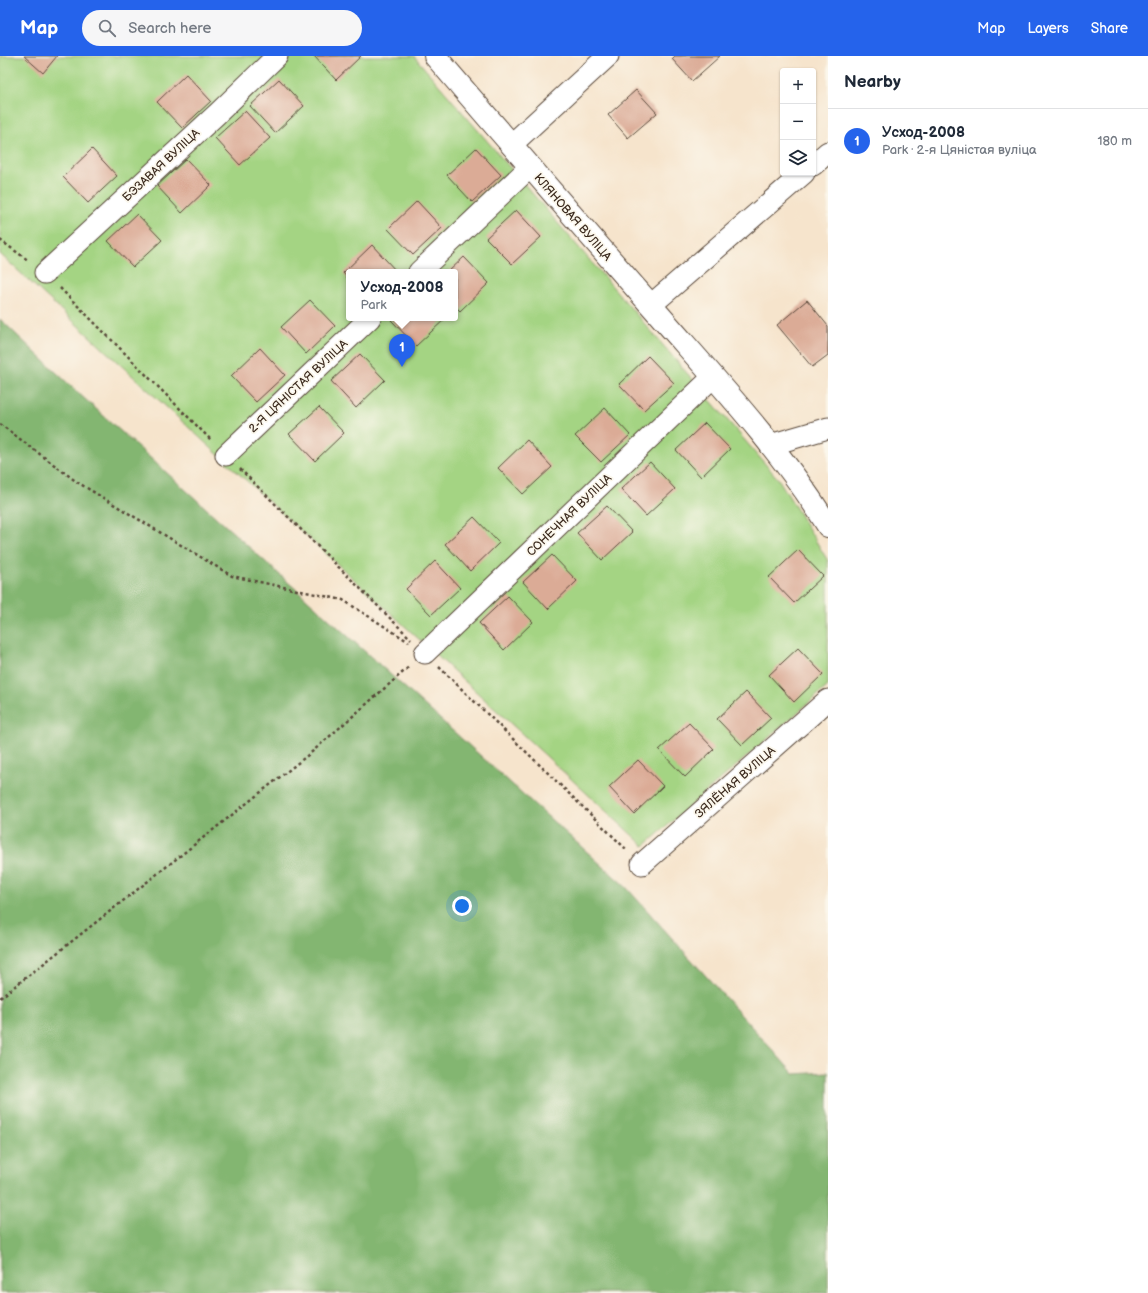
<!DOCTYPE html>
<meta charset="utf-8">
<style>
body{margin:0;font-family:"Balsamiq Sans",sans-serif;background:#f6f6f7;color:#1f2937}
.controls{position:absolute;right:12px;top:12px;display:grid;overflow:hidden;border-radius:4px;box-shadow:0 1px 3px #0004}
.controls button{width:36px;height:36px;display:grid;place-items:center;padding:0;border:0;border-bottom:1px solid #e0e1e3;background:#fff;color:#1f2937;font:20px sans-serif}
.you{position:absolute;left:462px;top:850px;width:14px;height:14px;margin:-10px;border:3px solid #fff;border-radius:50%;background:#1a73e8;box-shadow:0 0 0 6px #1a73e833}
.badge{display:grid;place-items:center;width:26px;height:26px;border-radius:50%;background:#2563eb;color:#fff;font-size:13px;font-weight:700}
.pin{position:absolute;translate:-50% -33px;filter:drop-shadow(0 1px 2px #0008)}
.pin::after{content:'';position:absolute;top:21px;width:14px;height:12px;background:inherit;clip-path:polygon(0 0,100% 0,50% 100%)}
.popup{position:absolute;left:346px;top:213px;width:112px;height:52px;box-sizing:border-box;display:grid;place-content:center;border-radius:4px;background:#fff;filter:drop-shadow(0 1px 3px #0005);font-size:13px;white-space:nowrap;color:#747a83}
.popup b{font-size:15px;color:#1f2937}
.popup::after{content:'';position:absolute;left:50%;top:100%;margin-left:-8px;border:8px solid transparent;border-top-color:#fff}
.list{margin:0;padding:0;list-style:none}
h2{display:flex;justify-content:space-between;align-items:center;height:52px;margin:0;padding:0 16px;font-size:17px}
h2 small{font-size:13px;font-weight:400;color:#747a83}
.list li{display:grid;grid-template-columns:26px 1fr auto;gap:12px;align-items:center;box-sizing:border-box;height:64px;padding:0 16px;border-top:1px solid #e0e1e3}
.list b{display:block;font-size:15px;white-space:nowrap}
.list p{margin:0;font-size:13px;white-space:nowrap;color:#747a83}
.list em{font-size:13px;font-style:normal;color:#747a83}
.icon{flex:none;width:22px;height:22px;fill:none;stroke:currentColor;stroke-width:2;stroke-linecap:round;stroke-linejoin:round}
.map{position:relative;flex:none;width:828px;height:1237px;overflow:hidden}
header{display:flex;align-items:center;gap:24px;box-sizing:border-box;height:56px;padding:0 20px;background:#2563eb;color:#fff}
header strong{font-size:19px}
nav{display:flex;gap:22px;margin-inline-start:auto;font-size:14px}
.search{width:280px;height:36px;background:#f6f6f7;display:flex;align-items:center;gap:10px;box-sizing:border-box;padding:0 14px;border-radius:22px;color:#747a83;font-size:15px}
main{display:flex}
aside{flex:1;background:#fff}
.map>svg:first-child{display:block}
.green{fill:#a4d483;stroke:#707f50;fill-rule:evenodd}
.forest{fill:#83b671;stroke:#5f7048}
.building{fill:#dbab96}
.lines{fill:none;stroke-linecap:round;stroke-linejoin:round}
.minor-casing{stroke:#574638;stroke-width:23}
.tertiary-casing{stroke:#574638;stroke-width:24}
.path{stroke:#574638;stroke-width:2.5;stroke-dasharray:3 3;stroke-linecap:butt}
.minor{stroke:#fff;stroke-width:21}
.tertiary{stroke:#fff;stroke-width:22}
.labels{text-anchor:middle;stroke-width:3.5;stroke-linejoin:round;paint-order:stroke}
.street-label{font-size:12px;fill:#3b2a1e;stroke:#fbf7ec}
</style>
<header>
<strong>Map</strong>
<div class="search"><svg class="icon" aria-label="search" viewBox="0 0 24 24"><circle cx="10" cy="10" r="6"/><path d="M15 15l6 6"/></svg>Search here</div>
<nav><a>Map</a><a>Layers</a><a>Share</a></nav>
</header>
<main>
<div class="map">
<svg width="828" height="1237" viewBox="0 0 828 1237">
<rect width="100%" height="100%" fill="#fbf7ec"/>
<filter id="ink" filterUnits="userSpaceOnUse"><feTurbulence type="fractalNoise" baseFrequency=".025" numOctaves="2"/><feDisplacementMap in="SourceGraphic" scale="8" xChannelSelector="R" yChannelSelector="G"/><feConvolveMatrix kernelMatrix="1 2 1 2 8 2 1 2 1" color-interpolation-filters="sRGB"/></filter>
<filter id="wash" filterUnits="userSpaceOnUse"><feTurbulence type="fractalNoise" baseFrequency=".012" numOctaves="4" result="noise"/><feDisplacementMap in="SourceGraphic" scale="16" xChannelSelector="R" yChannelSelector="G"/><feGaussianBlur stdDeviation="0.9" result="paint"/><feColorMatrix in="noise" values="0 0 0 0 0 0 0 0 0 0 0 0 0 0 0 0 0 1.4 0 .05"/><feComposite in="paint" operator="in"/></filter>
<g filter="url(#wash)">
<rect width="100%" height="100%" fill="#f6e4cc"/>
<!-- green -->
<path class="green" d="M0 0H414L779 424 828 505V630L644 790 0 198ZM349 216H455V262H349Z"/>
<!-- forest -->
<path class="forest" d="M0 263 75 334 626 831 794 1018 828 1016V1237H0Z"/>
<g id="blocks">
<!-- building -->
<g class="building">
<path d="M24 0H57L43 17Z"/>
<path d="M314 0H361L336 24Z"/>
<path d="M675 0H720L692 25 672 3Z"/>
<path d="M186 18 211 45 182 72 157 46Z"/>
<path d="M279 23 304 50 275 77 250 50Z"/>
<path d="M636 34 657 57 628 82 608 59Z"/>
<path d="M245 55 270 82 240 109 215 82Z"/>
<path d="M476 92 501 119 472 146 447 119Z"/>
<path d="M92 93 117 120 88 147 63 121Z"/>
<path d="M186 103 211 129 182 157 157 130Z"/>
<path d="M417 145 442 172 413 199 388 173Z"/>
<path d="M516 154 541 181 512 208 486 182Z"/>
<path d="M137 158 162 184 133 211 108 185Z"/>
<path d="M372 189 397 216H349V224L343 217Z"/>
<path d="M464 201 489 227 460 255 455 250V216H448Z"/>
<path d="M310 244 335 270 306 298 281 271Z"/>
<path d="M807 244 828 270V299L812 311 777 269Z"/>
<path d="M393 262H446L416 290 391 264Z"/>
<path d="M260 292 285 319 256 346 231 320Z"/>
<path d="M360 298 385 324 356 352 331 325Z"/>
<path d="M648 300 674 327 644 354 619 328Z"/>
<path d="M319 351 344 377 315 405 289 378Z"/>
<path d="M605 352 630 379 601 406 575 380Z"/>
<path d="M705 367 730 393 701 421 676 394Z"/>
<path d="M527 384 552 411 523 438 498 412Z"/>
<path d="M650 406 675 433 646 460 621 433Z"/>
<path d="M607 450 632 476 602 504 577 477Z"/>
<path d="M474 461 499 487 470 515 445 488Z"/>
<path d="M798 494 823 520 794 547 769 521Z"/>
<path d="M552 499 577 525 548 553 523 526Z"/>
<path d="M435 505 460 532 431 559 406 533Z"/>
<path d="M508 540 533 566 504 594 479 567Z"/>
<path d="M798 592 823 618 794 646 769 619Z"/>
<path d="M746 636 771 662 742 689 717 663Z"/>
<path d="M689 667 714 693 685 721 659 694Z"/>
<path d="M638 704 663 730 634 758 609 731Z"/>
</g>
</g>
</g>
<g filter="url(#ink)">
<use href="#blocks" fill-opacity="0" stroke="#574638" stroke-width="1"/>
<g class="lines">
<defs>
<g id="minor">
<path d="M511 89 608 0"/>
<path d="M813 109 828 96"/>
<path d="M419 216 530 111"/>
<path d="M45 217 217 58 277 0"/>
<path d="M651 249 804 117"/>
<path d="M770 389 828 372"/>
<path d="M226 399 370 262"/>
<path d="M425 597 713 321"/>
<path d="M642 808 828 644"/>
</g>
<path id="tertiary" d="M435 0C508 85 581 170 655 254 715 323 780 392 828 470"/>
</defs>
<!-- minor casing -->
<use href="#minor" class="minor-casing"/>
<!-- tertiary casing -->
<use href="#tertiary" class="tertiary-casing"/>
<!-- path -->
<g class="path">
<path d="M0 184 29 205"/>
<path d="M60 232 211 384"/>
<path d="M0 368 77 426 232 520 343 544 409 586"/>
<path d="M240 413 411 583"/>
<path d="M439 611 627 794"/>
<path d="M0 942 313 695 410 610"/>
</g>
<!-- minor -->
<use href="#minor" class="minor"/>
<!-- tertiary -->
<use href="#tertiary" class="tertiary"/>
</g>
</g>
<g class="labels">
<!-- street labels -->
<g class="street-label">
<text transform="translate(161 109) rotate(-43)" y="4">БЭЗАВАЯ ВУЛІЦА</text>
<text transform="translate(573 161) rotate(49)" y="4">КЛЯНОВАЯ ВУЛІЦА</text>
<text transform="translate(298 330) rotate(-43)" y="4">2-Я ЦЯНІСТАЯ ВУЛІЦА</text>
<text transform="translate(569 459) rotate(-44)" y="4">СОНЕЧНАЯ ВУЛІЦА</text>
<text transform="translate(735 726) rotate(-41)" y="4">ЗЯЛЁНАЯ ВУЛІЦА</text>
</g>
</g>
</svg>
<div class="controls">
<button>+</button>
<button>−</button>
<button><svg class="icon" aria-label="layers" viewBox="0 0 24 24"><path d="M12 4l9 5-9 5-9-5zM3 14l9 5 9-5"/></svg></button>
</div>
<div class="you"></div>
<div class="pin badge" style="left:402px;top:311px">1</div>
<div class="popup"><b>Усход-2008</b>Park</div>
</div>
<aside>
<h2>Nearby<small></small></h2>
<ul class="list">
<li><span class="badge">1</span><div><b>Усход-2008</b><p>Park · 2-я Цяністая вуліца</p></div><em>180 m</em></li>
</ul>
</aside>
</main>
